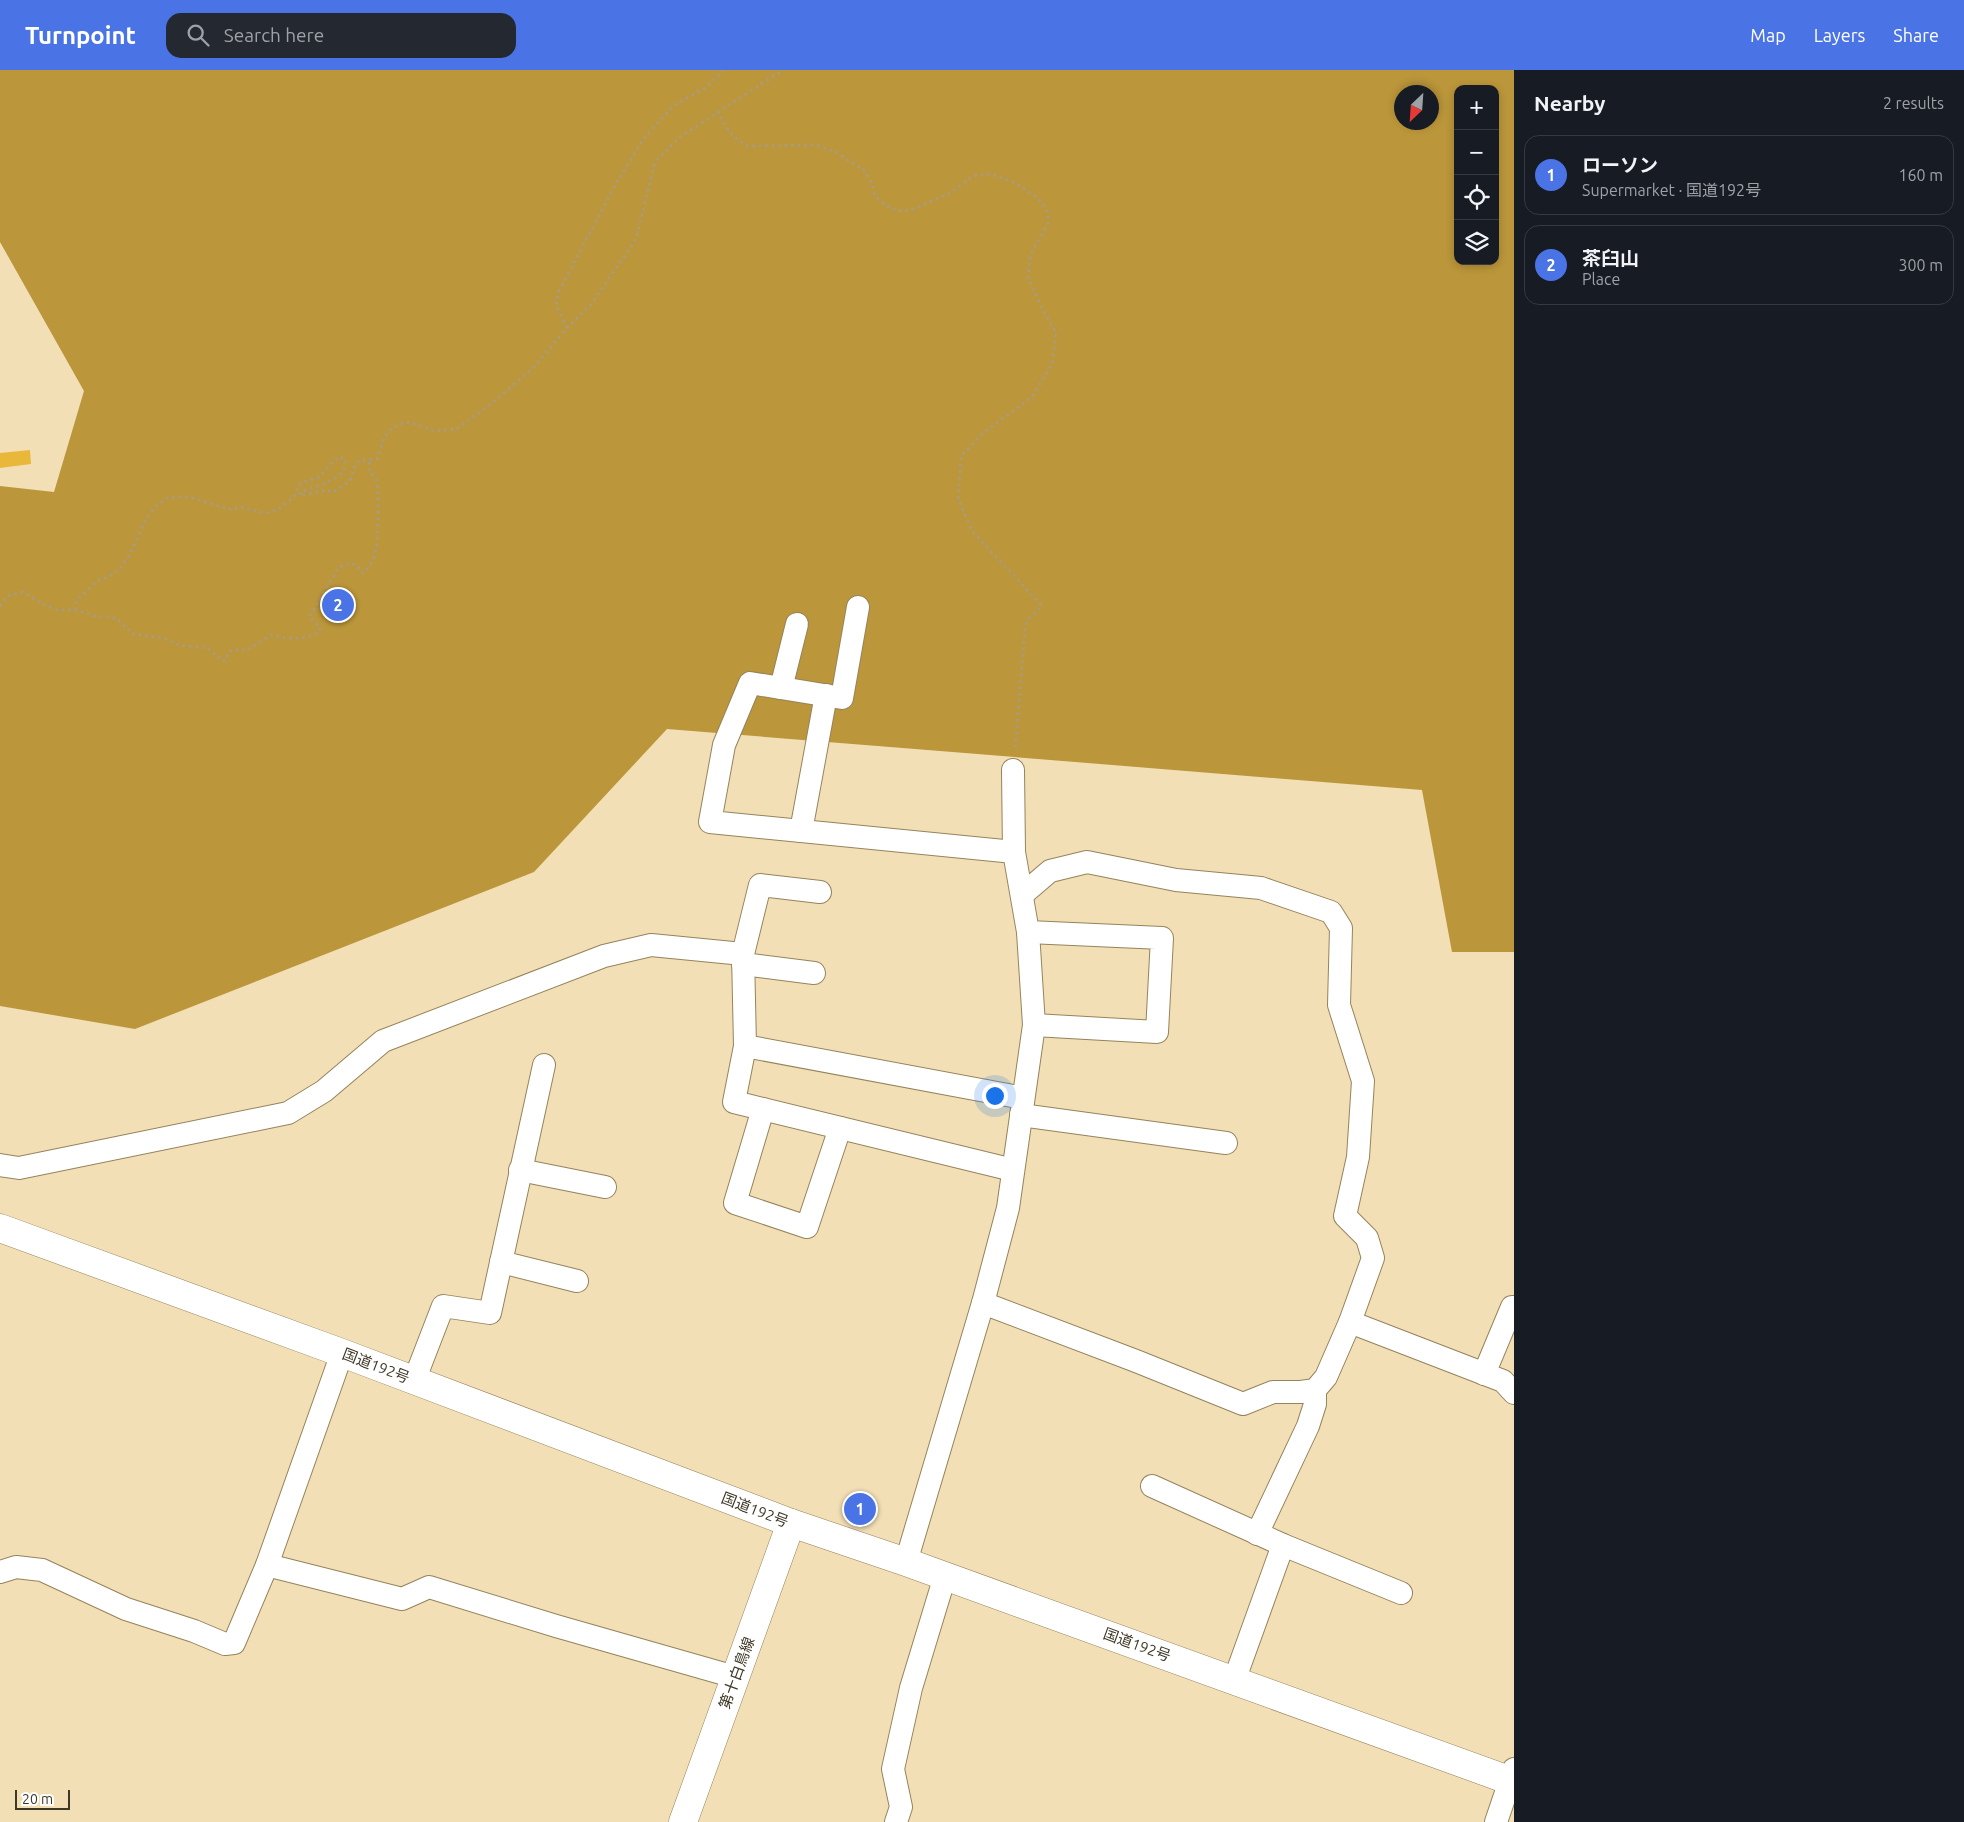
<!DOCTYPE html>
<meta charset="utf-8">
<style>
body{margin:0;font-family:Ubuntu,"Noto Sans JP",sans-serif;background:#242831;color:#f1f3f6}
.controls{position:absolute;right:15px;top:15px;display:grid;overflow:hidden;border-radius:10px;box-shadow:0 2px 8px #0003}
.controls button{width:45px;height:45px;display:grid;place-items:center;padding:0;border:0;border-bottom:1px solid #363941;background:#171b24;color:#f1f3f6;font:25px sans-serif}
.compass{position:absolute;left:1394px;top:15px;width:45px;height:45px;border-radius:50%;background:#171b24;box-shadow:0 2px 8px #0003;rotate:205deg}
.scale{position:absolute;left:15px;bottom:12px;width:55px;box-sizing:border-box;padding-left:5px;border:2px solid #3f3827;border-top:0;font-size:14px;line-height:18px;white-space:nowrap;color:#3f3827;-webkit-text-stroke:4px #fff;paint-order:stroke}
.you{position:absolute;left:994px;top:1025px;width:18px;height:18px;margin:-12px;border:4px solid #fff;border-radius:50%;background:#1a73e8;box-shadow:0 0 0 8px #1a73e833}
.badge{display:grid;place-items:center;width:32px;height:32px;border-radius:50%;background:#4a73e6;color:#fff;font-size:16px;font-weight:700}
.pin{position:absolute;translate:-50% -50%;border:2px solid #fff;box-shadow:0 1px 5px #0006}
.list{margin:0;padding:0;list-style:none}
h2{display:flex;justify-content:space-between;align-items:center;height:65px;margin:0;padding:0 20px;font-size:21px}
h2 small{font-size:16px;font-weight:400;color:#9ea1a6}
.list li{display:grid;grid-template-columns:32px 1fr auto;gap:15px;align-items:center;box-sizing:border-box;height:80px;margin:0 10px 10px;padding:0 10px;border:1px solid #363941;border-radius:15px}
.list b{display:block;font-size:19px;white-space:nowrap}
.list p{margin:0;font-size:16px;white-space:nowrap;color:#9ea1a6}
.list em{font-size:16px;font-style:normal;color:#9ea1a6}
.icon{flex:none;width:28px;height:28px;fill:none;stroke:currentColor;stroke-width:2;stroke-linecap:round;stroke-linejoin:round}
.map{position:relative;flex:none;width:1514px;height:1752px;overflow:hidden}
header{display:flex;align-items:center;gap:30px;box-sizing:border-box;height:70px;padding:0 25px;background:#4a73e6;color:#fff}
header strong{font-size:24px}
nav{display:flex;gap:28px;margin-inline-start:auto;font-size:18px}
.search{width:350px;height:45px;background:#242831;display:flex;align-items:center;gap:12px;box-sizing:border-box;padding:0 18px;border-radius:15px;color:#9ea1a6;font-size:19px}
main{display:flex}
aside{flex:1;background:#171b24}
.map>svg:first-child{display:block}
.forest{fill:#bb963a;fill-rule:evenodd}
.building{fill:#e9b83a}
.lines{fill:none;stroke-linecap:round;stroke-linejoin:round}
.minor-casing{stroke:#95835c;stroke-width:24}
.secondary-casing{stroke:#95835c;stroke-width:29}
.trunk-casing{stroke:#95835c;stroke-width:29}
.path{stroke:#a99b7b;stroke-width:3;stroke-dasharray:2.5 4;stroke-linecap:butt}
.minor{stroke:#fff;stroke-width:22}
.secondary{stroke:#fff;stroke-width:28}
.trunk{stroke:#fff;stroke-width:28}
.labels{text-anchor:middle;stroke-width:5;stroke-linejoin:round;paint-order:stroke}
.street-label{font-size:15px;fill:#3f3827;stroke:#fff}
</style>
<header>
<strong>Turnpoint</strong>
<div class="search"><svg class="icon" aria-label="search" viewBox="0 0 24 24"><circle cx="10" cy="10" r="6"/><path d="M15 15l6 6"/></svg>Search here</div>
<nav><a>Map</a><a>Layers</a><a>Share</a></nav>
</header>
<main>
<div class="map">
<svg width="1514" height="1752" viewBox="0 0 1514 1752">
<rect width="100%" height="100%" fill="#f2dfb5"/>
<!-- forest -->
<path class="forest" d="M0 0H1514V882H1452L1422 720 667 659 534 802 135 959 0 936V416L54 422 84 321 0 172ZM1458 19H1495V191H1458ZM1402 22H1432V52H1402Z"/>
<!-- building -->
<path class="building" d="M30 380 31 394 0 398V383Z"/>
<g class="lines">
<defs>
<g id="minor">
<path d="M858 537 842 628 750 613 724 675 710 752 1014 782"/>
<path d="M781 618 797 554"/>
<path d="M801 761 826 625"/>
<path d="M820 822 760 815 743 884 745 976 734 1032 1013 1100"/>
<path d="M1022 825 1050 801 1087 792 1176 810 1261 818 1331 842 1341 858 1339 935 1363 1011 1358 1087 1345 1146 1367 1168 1373 1188 1350 1252"/>
<path d="M1028 862 1162 868 1157 962 1034 955"/>
<path d="M743 894 814 903"/>
<path d="M745 976 1023 1028"/>
<path d="M763 1039 735 1133 807 1157 840 1058"/>
<path d="M1021 1045 1226 1073"/>
<path d="M0 1095 19 1098 288 1043 324 1021 383 971 604 886 651 875 743 884"/>
<path d="M520 1100 605 1117"/>
<path d="M501 1192 577 1211"/>
<path d="M983 1233 1136 1291 1243 1334 1273 1322H1301L1315 1320 1326 1307 1350 1252 1503 1311 1514 1323"/>
<path d="M1484 1304 1512 1237H1514"/>
<path d="M414 1311 443 1236 490 1243 544 995"/>
<path d="M1152 1416 1283 1475 1401 1523"/>
<path d="M1257 1464 1308 1356 1315 1334V1320"/>
<path d="M906 1492 983 1233 1008 1138 1034 955 1028 862 1014 782 1013 700"/>
<path d="M267 1495 402 1529 429 1517 556 1556 735 1607"/>
<path d="M0 1502 16 1497 42 1500 126 1539 194 1561 225 1574 234 1573 267 1495 342 1283"/>
<path d="M1234 1611 1283 1475"/>
<path d="M896 1752 901 1737 893 1699 911 1618 945 1506"/>
<path d="M1496 1752 1514 1699"/>
</g>
<path id="secondary" d="M683 1752 791 1453"/>
<path id="trunk" d="M0 1158 342 1283 791 1453 906 1492 1514 1712"/>
</defs>
<!-- minor casing -->
<use href="#minor" class="minor-casing"/>
<!-- secondary casing -->
<use href="#secondary" class="secondary-casing"/>
<!-- trunk casing -->
<use href="#trunk" class="trunk-casing"/>
<!-- path -->
<g class="path">
<path d="M717 41C726 57 731 68 748 76L816 75 836 82 865 101 872 114 875 126 884 134 898 141 911 140 950 123 973 106 991 104 1016 113 1039 129 1048 142V154L1031 183 1028 207 1041 236 1056 263 1052 294 1032 327 983 363 961 386 958 429 972 461 1042 536 1028 549 1025 558 1015 680"/>
<path d="M567 258 556 235 559 221 614 117 644 68 673 36 708 16 723 0"/>
<path d="M0 536 8 526 23 522 41 533 57 540H75L96 546 116 548 133 564 163 568 176 574 186 576 208 578 222 591 226 590 229 581 232 580H248L271 565C288 569 304 571 320 561V557L309 547 339 497 349 493 358 496 362 503C368 499 373 491 375 484 378 474 380 418 376 410 375 407 371 403 369 401L370 390"/>
<path d="M75 540 76 531 97 511 108 507 120 499 130 484 146 449 156 436 169 427H189L232 440 240 437 266 443 278 439 294 427 299 415 308 410 318 408 338 387 344 388C353 409 313 416 301 422L300 426 326 420 334 422 350 411 356 393 362 390 377 389 384 368 392 358 406 352 422 356 433 361 457 359 502 325 534 297 567 258 592 233 636 169 655 92 680 67 783 0"/>
</g>
<!-- minor -->
<use href="#minor" class="minor"/>
<!-- secondary -->
<use href="#secondary" class="secondary"/>
<!-- trunk -->
<use href="#trunk" class="trunk"/>
</g>
<g class="labels">
<!-- street labels -->
<g class="street-label">
<text transform="translate(376 1296) rotate(21)" y="5">国道192号</text>
<text transform="translate(755 1440) rotate(21)" y="5">国道192号</text>
<text transform="translate(1137 1575) rotate(20)" y="5">国道192号</text>
<text transform="translate(737 1603) rotate(-70)" y="5">第十白鳥線</text>
</g>
</g>
</svg>
<div class="controls">
<button>+</button>
<button>−</button>
<button><svg class="icon" aria-label="locate" viewBox="0 0 24 24"><circle cx="12" cy="12" r="6"/><path d="M12 2v4M12 18v4M2 12h4M18 12h4"/></svg></button>
<button><svg class="icon" aria-label="layers" viewBox="0 0 24 24"><path d="M12 4l9 5-9 5-9-5zM3 14l9 5 9-5"/></svg></button>
</div>
<svg class="compass" viewBox="-18 -18 36 36"><path d="M0-13l5 13h-10z" fill="#e53935"/><path d="M0 13l5-13h-10z" fill="#9ea1a6"/></svg>
<div class="scale">20 m</div>
<div class="you"></div>
<div class="pin badge" style="left:860px;top:1439px">1</div>
<div class="pin badge" style="left:338px;top:535px">2</div>
</div>
<aside>
<h2>Nearby<small>2 results</small></h2>
<ul class="list">
<li><span class="badge">1</span><div><b>ローソン</b><p>Supermarket · 国道192号</p></div><em>160 m</em></li>
<li><span class="badge">2</span><div><b>茶臼山</b><p>Place</p></div><em>300 m</em></li>
</ul>
</aside>
</main>
